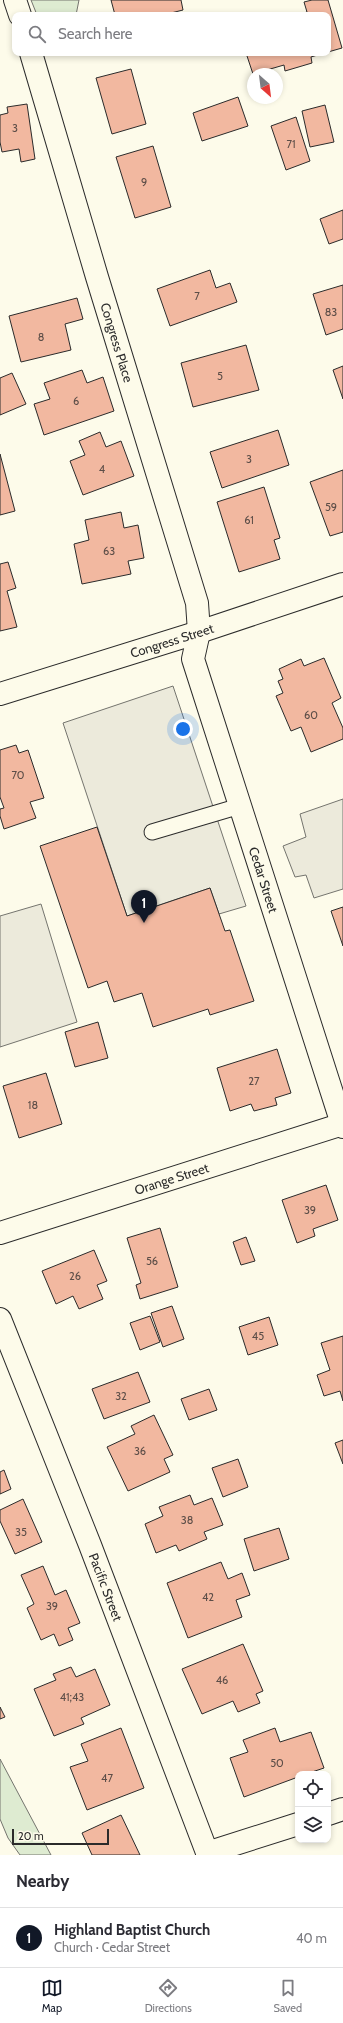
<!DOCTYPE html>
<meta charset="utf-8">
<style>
body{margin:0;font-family:Cabin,sans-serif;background:#f2f2f3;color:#2b2b33}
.controls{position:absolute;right:12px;bottom:12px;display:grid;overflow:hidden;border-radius:8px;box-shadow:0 2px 6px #0003}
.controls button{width:36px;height:36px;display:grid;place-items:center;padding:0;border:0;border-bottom:1px solid #e1e1e2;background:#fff;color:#2b2b33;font:20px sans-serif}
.compass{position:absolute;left:247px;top:68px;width:36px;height:36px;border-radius:50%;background:#fff;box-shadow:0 2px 6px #0003;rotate:152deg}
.scale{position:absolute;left:12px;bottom:10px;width:97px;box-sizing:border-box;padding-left:4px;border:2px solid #2b2b2b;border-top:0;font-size:11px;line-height:14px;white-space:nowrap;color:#2b2b2b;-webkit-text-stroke:3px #fdfbea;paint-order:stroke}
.you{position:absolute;left:183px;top:729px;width:14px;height:14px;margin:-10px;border:3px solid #fff;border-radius:50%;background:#1a73e8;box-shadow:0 0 0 6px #1a73e833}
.badge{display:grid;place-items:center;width:26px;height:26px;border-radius:50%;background:#111827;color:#fff;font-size:13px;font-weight:700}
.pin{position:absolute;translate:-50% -33px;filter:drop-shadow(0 1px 2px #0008)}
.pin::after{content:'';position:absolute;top:21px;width:14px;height:12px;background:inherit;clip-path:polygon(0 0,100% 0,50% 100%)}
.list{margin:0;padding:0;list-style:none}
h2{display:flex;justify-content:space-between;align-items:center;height:52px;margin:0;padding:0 16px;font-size:17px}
h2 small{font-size:13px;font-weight:400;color:#7c7c81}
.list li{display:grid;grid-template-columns:26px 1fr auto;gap:12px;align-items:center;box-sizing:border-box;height:60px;padding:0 16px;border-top:1px solid #e1e1e2}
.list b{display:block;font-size:15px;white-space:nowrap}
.list p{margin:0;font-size:13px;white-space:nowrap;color:#7c7c81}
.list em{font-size:13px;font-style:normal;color:#7c7c81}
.icon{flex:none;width:22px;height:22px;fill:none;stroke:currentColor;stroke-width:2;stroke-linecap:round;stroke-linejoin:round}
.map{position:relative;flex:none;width:343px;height:1855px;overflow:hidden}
.search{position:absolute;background:#fff;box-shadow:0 2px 6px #0003;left:12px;right:12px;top:12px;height:44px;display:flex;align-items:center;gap:10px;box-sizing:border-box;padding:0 14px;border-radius:8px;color:#7c7c81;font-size:15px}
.sheet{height:112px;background:#fff}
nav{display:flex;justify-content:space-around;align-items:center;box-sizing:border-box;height:56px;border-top:1px solid #e1e1e2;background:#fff;font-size:11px;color:#7c7c81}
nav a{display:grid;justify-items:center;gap:2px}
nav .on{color:#111827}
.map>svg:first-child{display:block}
.green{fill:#deebd1;stroke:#74746e}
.parking{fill:#eceadb;stroke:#74746e}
.building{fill:#f2b8a0;stroke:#2b2b2b}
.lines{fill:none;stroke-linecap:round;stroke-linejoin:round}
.service-casing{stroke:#2b2b2b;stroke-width:17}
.minor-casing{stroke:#2b2b2b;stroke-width:24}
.service{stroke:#fdfbea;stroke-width:15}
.minor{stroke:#fdfbea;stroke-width:22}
.labels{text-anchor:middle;stroke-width:3;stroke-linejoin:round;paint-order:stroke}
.number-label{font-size:11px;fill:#5d4e48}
.street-label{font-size:13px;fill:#2b2b2b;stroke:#fdfbea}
</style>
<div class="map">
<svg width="343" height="1855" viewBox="0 0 343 1855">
<rect width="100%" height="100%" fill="#fdfbea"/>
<!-- green -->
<g class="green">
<path d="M31 0H79L76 15H37Z"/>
<path d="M0 1759 51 1855H20L8 1838 0 1819Z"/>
</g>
<!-- parking -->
<g class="parking">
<path d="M173 686 246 906 219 914 210 888 127 916 63 723Z"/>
<path d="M343 799V889L314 898 306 875 295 877 283 846 306 837 300 814Z"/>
<path d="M41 904 77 1022 0 1047V916Z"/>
</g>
<!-- building -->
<g class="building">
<path d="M111 0H181L183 10 163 15H115Z"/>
<path d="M312 0H328L342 48 328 52V15H297L307 12 304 2Z"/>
<path d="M246 53H324L311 57 312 63 285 71 284 65 253 74Z"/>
<path d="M131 69 146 124 112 134 96 78Z"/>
<path d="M238 97 248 126 202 141 193 113Z"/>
<path d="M27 104 35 159 21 162 19 149 2 152 0 142V115L8 113 7 107Z"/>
<path d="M325 105 334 142 310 147 302 111Z"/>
<path d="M296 117 310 161 286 170 271 126Z"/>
<path d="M153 146 171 207 135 218 116 157Z"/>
<path d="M343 210V239L329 244 320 219Z"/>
<path d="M210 270 216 288 230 283 237 302 170 326 157 289Z"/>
<path d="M343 285V329L326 335 313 294Z"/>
<path d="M77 298 83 319 65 324 71 350 21 362 9 316Z"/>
<path d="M246 345 259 390 193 407 181 363Z"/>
<path d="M343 366V399L333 370Z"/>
<path d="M82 370 87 383 103 377 114 411 44 435 34 404 50 399 44 383Z"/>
<path d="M12 373 26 404 0 415V378Z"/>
<path d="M278 430 289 465 222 488 210 452Z"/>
<path d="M100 432 106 447 121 441 134 476 83 495 70 461 85 455 79 441Z"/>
<path d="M0 454 15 511 0 515Z"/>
<path d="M343 470V532L330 536 310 482Z"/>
<path d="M264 487 280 538 274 540 280 559 239 572 217 502Z"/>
<path d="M121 512 124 528 138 525 144 558 128 561 131 574 82 584 74 544 89 540 85 520Z"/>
<path d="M8 562 16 588 7 591 17 627 0 631V564Z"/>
<path d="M324 658 341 698 332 703 343 728V739L311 752 301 727 291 731 276 696 283 693 278 681 283 679 279 669 301 659 304 666Z"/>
<path d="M16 745 19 753 28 750 44 798 30 802 36 818 4 829 0 816V809L4 808 0 797V750Z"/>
<path d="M97 827 127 916 210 888 225 931 230 930 254 1001 210 1015 208 1009 153 1027 142 993 114 1002 107 981 88 988 40 846Z"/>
<path d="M343 907V946L331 911Z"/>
<path d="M98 1022 108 1058 75 1067 65 1032Z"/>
<path d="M277 1049 291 1093 275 1098 277 1105 254 1111 251 1104 230 1111 217 1068Z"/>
<path d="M46 1073 62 1124 19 1138 3 1086Z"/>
<path d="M326 1185 338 1220 313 1229 315 1236 297 1243 282 1200Z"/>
<path d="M160 1228 178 1287 140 1299 136 1285 141 1283 127 1238Z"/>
<path d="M246 1237 255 1261 241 1265 233 1242Z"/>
<path d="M94 1250 107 1281 97 1285 103 1299 79 1309 73 1296 56 1304 42 1271Z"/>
<path d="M172 1306 184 1339 163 1347 151 1313Z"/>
<path d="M150 1316 160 1342 140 1350 130 1323Z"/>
<path d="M269 1317 278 1345 248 1355 239 1327Z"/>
<path d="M343 1336V1401L340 1391 324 1396 317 1375 330 1370 321 1343Z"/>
<path d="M138 1372 150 1402 104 1419 92 1389Z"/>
<path d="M209 1389 217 1410 189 1420 181 1399Z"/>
<path d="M154 1415 173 1455 164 1459 170 1472 128 1491 107 1447 135 1434 131 1426Z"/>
<path d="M343 1440V1464L335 1443Z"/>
<path d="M238 1459 248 1487 223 1497 212 1468Z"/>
<path d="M4 1470 11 1489 0 1494V1472Z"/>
<path d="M190 1495 194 1505 212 1498 223 1525 204 1532 207 1539 179 1551 176 1545 156 1553 145 1524 163 1516 159 1507Z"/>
<path d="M23 1499 42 1542 15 1554 0 1521V1510Z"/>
<path d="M279 1528 289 1559 254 1571 244 1539Z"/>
<path d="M221 1562 228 1579 242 1573 250 1595 236 1600 242 1617 188 1638 167 1583Z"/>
<path d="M43 1566 55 1595 66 1590 80 1623 68 1628 73 1640 59 1646 54 1634 41 1640 27 1608 34 1604 21 1575Z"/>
<path d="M243 1644 263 1691 256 1694 260 1703 238 1712 233 1701 202 1714 182 1669Z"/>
<path d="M71 1667 76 1677 95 1669 110 1705 81 1718 84 1724 54 1736 34 1689 56 1680 53 1674Z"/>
<path d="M0 1707 5 1717 0 1719Z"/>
<path d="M121 1728 144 1788 87 1810 70 1767 88 1761 81 1744Z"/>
<path d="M275 1728 280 1742 311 1732 324 1768 306 1774H298V1777L244 1797 230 1758 248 1752 243 1740Z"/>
<path d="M121 1815 140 1855H92L82 1833Z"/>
</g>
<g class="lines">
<defs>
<path id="service" d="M152 832 240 806"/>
<g id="minor">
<path d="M15 0 20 15"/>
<path id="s1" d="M31 53 97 277 197 603 199 632 193 659 343 1127"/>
<path id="s2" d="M0 694 199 632 343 584"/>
<path id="s3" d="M0 1233 343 1124"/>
<path id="s4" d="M0 1319 90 1545 208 1855"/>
<path d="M328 1814 343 1809"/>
<path d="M207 1853 298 1824"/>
</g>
</defs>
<!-- service casing -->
<use href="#service" class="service-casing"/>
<!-- minor casing -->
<use href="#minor" class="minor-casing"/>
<!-- service -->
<use href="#service" class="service"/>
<!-- minor -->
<use href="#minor" class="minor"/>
</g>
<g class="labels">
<!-- number labels -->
<g class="number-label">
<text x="15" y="132">3</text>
<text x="291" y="148">71</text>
<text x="144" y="186">9</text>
<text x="197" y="300">7</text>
<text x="331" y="316">83</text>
<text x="41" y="341">8</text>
<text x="220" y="380">5</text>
<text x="76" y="405">6</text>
<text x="249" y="463">3</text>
<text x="102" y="473">4</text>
<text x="331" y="511">59</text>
<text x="249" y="524">61</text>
<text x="109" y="555">63</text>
<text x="311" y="719">60</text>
<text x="18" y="779">70</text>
<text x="254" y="1085">27</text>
<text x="33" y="1109">18</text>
<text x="310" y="1214">39</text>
<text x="152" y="1265">56</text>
<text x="75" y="1280">26</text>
<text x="258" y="1340">45</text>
<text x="121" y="1400">32</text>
<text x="140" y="1455">36</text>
<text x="187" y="1524">38</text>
<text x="21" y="1536">35</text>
<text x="208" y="1601">42</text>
<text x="52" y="1610">39</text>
<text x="222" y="1684">46</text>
<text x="72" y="1701">41;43</text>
<text x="277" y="1767">50</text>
<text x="107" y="1782">47</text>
</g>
<!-- street labels -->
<g class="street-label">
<text dy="5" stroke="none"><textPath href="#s1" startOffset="302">Congress Place</textPath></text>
<text dy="5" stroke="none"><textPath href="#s2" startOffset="180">Congress Street</textPath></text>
<text dy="5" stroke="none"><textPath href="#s1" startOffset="863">Cedar Street</textPath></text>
<text dy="5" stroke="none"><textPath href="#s3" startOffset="180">Orange Street</textPath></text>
<text dy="5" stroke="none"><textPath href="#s4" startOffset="288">Pacific Street</textPath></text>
</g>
</g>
</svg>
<div class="controls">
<button><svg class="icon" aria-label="locate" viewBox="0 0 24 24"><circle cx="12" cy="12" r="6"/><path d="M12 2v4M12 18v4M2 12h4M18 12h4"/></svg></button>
<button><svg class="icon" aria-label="layers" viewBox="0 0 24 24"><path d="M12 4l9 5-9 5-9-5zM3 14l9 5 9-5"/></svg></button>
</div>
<svg class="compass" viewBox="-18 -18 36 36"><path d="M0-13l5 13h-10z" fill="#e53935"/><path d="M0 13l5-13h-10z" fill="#7c7c81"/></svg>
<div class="scale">20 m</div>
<div class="you"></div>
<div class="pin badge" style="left:144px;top:923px">1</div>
<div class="search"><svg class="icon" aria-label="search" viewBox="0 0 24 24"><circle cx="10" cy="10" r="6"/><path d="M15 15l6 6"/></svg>Search here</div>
</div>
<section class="sheet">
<h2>Nearby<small></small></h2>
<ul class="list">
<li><span class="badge">1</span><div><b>Highland Baptist Church</b><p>Church · Cedar Street</p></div><em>40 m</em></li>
</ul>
</section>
<nav>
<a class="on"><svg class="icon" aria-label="map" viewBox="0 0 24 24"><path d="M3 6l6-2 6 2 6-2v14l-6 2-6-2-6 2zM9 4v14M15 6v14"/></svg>Map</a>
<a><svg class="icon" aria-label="directions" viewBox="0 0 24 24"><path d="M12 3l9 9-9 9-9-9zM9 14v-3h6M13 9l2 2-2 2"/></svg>Directions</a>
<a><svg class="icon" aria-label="saved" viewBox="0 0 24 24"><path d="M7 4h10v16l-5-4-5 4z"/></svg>Saved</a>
</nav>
